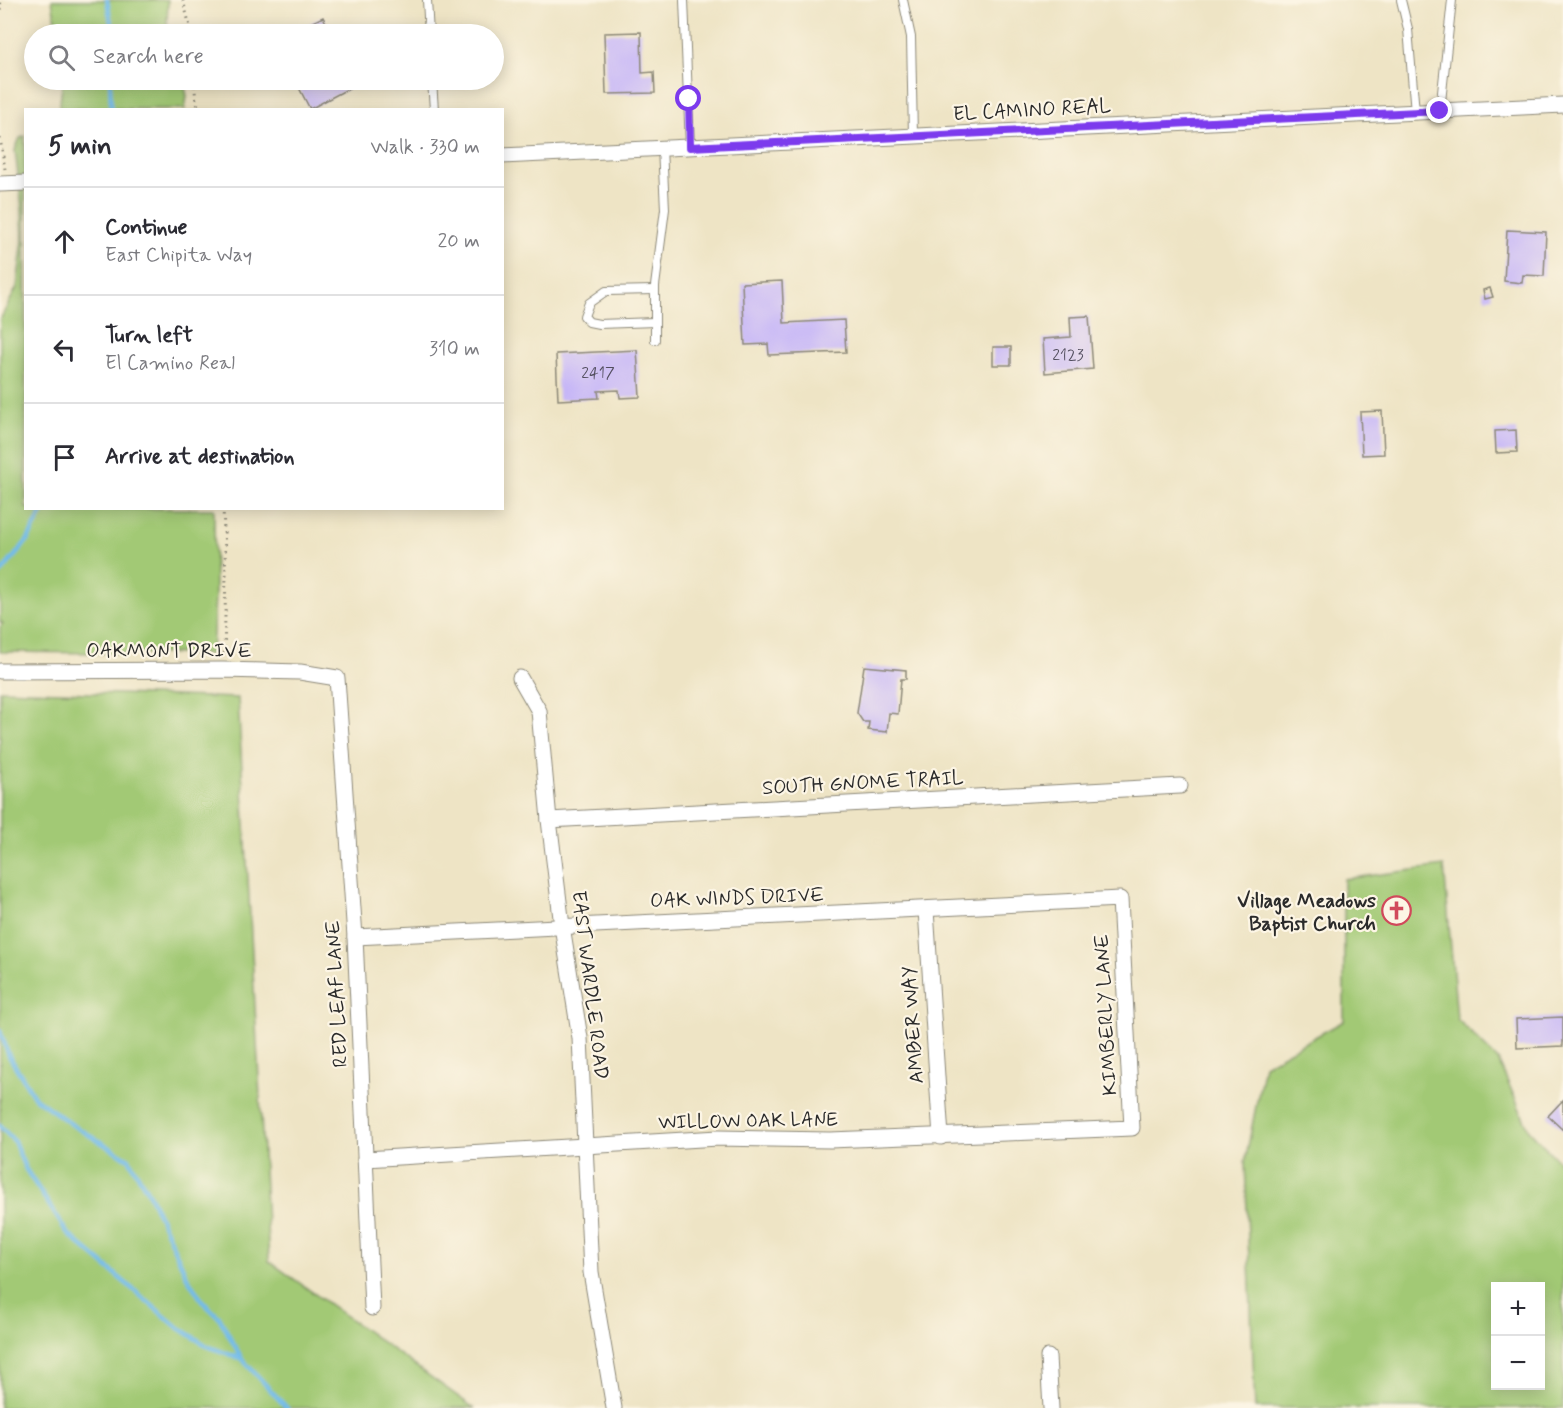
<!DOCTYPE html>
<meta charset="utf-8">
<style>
body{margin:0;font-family:Mynerve,sans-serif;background:#f7f7f7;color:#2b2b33}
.controls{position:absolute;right:18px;bottom:18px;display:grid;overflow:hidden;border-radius:0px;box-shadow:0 3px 15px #0003}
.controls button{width:54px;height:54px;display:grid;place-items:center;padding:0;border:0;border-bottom:2px solid #e1e1e2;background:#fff;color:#2b2b33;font:30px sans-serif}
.stop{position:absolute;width:18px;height:18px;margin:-14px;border:4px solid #7c3aed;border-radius:50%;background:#fff}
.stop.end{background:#7c3aed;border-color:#fff;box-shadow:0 2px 6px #0008}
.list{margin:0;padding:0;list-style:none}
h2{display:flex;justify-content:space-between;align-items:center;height:78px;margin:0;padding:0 24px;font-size:26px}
h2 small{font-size:20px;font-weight:400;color:#7c7c81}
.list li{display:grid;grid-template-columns:39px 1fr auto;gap:18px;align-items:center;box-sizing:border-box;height:108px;padding:0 24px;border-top:2px solid #e1e1e2}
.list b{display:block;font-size:22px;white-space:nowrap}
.list p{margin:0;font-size:20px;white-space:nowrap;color:#7c7c81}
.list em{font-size:20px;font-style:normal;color:#7c7c81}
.icon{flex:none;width:33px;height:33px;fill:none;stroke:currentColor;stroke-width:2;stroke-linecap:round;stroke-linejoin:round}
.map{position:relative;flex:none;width:1563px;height:1408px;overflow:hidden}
.search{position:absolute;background:#fff;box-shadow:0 3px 15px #0003;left:24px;top:24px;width:480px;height:66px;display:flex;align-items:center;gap:15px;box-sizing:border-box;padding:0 21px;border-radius:33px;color:#7c7c81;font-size:22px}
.panel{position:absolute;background:#fff;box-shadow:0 3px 15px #0003;left:24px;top:108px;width:480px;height:402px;border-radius:0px}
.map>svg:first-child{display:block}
.grass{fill:#a2c975;stroke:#667a50;stroke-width:1.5;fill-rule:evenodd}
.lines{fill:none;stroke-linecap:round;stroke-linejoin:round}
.stream{stroke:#72bbea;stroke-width:4.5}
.building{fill:#c6b6f7}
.service-casing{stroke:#8c8878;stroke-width:10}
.minor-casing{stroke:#8c8878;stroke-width:17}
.path{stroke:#8c8878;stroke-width:3;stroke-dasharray:1.5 4.5;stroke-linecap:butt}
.service{stroke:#fff;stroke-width:8}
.minor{stroke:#fff;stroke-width:15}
.route{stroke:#7c3aed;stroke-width:8}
.labels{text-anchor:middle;stroke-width:4.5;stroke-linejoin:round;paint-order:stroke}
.number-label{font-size:16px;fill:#524e5e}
.street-label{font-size:20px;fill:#2b2b2b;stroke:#fcf5e5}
.poi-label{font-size:20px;font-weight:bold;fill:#2b2b2b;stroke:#fcf5e5;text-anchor:end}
</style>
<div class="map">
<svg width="1563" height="1408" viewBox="0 0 1563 1408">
<rect width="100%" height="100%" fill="#fcf5e5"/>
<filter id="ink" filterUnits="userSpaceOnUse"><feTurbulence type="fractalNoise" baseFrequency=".0167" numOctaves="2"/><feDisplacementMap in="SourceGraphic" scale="12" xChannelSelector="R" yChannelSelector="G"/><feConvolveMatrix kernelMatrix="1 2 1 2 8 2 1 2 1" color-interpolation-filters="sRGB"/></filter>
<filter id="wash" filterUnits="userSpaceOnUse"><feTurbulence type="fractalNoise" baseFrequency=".008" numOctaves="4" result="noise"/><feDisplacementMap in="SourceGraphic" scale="24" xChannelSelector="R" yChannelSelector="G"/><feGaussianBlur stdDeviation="1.35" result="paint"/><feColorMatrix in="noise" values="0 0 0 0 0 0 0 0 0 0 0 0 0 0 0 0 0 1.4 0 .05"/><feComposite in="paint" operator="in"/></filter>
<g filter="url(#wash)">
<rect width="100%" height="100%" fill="#eee4c5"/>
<!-- grass -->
<g class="grass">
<path d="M52 0H168L167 23 170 34H61L55 19Z"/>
<path d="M63 80H183L187 96 185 109H59Z"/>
<path d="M25 136 26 508 214 509 215 595 212 654 0 652V627L3 623 0 622V320L17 287 23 240 22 207 15 150 20 138Z"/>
<path d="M0 690 238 698 269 1261 474 1408H0Z"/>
<path d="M1444 866 1457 1019 1498 1060 1529 1130 1563 1166V1408H1255L1245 1162 1264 1065 1344 1021V879ZM1496 1286H1540V1386H1496Z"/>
</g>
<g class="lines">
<!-- stream -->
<g class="stream">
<path d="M107 0 113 34"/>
<path d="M110 80 111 110"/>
<path d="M0 574 27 541 45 508"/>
<path d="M0 1031 9 1056 35 1098 74 1126 129 1159 150 1196 187 1277 203 1302 219 1317 242 1359"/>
<path d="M0 1126 14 1141 25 1168 68 1234 175 1325 207 1346 242 1359 287 1408"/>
</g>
</g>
<g id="blocks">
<!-- building -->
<g class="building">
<path d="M323 17 332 34H288Z"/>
<path d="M641 32 642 73 654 72 655 93 606 94 604 33Z"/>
<path d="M295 80H354L357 84 310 109Z"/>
<path d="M1507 230 1546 232 1544 276 1523 275 1522 283 1504 281Z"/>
<path d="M782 281 784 323 844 320 846 352 769 355 768 344 745 345 742 283Z"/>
<path d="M1490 288 1493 297 1485 299 1483 290Z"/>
<path d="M1089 316 1093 369 1045 373 1043 339 1071 337 1070 317Z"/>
<rect x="993" y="347" width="18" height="18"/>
<path d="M637 350 640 397 620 398 619 390 598 391 599 398 558 400 556 354Z"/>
<path d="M1382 411 1384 454 1362 455 1360 412Z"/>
<path d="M1516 430 1517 452 1496 453 1495 431Z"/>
<path d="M864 666 906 670V679H901L898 714 889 713 887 732 868 730 869 722H863L857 713Z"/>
<path d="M1563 1017V1046L1517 1048 1516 1019Z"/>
<path d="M1563 1100V1130L1548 1116Z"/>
</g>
</g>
</g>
<g filter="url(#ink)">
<use href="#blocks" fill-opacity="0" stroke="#8c8878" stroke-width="1.5"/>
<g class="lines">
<defs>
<g id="service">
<path d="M427 0 429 34"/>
<path d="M684 0 690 147"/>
<path d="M903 0 911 37 913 136"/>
<path d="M1401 0 1408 29 1415 112"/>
<path d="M432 80 434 110"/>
<path d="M1440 111 1452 0"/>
<path d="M655 322 599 324 589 322 584 316 589 303 606 291 655 290"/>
<path d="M655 340V286L665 209 662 148"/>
</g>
<g id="minor">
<path d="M502 156 1563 105"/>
<path d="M0 184 26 183"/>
<path d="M0 671 223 670 300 672 337 678 355 937 372 1308"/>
<path d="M520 678 539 711 549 820 562 926 580 1038 591 1272 614 1408"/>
<path d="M549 820 1180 786"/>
<path d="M926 910 941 1137"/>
<path d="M355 937 1120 899 1132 1128 830 1140 718 1138 365 1159"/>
<path d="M1048 1357 1051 1408"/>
</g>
</defs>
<!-- service casing -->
<use href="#service" class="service-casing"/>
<!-- minor casing -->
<use href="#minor" class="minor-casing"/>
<!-- path -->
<g class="path">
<path d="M183 0 192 34"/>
<path d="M0 10 1 0"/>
<path d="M194 80 196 101 200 110"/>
<path d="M0 138 5 169"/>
<path d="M223 508 226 574 224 657"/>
</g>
<!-- service -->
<use href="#service" class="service"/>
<!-- minor -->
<use href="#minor" class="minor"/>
</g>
</g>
<g class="lines" filter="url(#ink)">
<!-- route -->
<path class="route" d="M689 99 690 147 1440 111"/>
</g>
<!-- icons -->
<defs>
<symbol id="church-ring" viewBox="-11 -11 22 22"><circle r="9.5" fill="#fcf5e5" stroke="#d1495b" stroke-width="1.5"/><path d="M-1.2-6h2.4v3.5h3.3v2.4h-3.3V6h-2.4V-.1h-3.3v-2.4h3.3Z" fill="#d1495b"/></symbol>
</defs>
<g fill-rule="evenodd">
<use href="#church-ring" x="1380" y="894" width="33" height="33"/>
</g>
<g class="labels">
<!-- number labels -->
<g class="number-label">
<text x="1068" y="360">2123</text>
<text x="598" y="378">2417</text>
</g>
<!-- street labels -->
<g class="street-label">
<text transform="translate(1032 109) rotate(-3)" y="7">EL CAMINO REAL</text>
<text x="169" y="657">OAKMONT DRIVE</text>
<text transform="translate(863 782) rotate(-3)" y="7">SOUTH GNOME TRAIL</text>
<text transform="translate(737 897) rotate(-2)" y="7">OAK WINDS DRIVE</text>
<text transform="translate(591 985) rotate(83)" y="7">EAST WARDLE ROAD</text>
<text transform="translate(336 994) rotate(-93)" y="7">RED LEAF LANE</text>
<text transform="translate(1105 1015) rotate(-93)" y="7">KIMBERLY LANE</text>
<text transform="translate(912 1025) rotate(-94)" y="7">AMBER WAY</text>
<text transform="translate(748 1120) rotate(-1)" y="7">WILLOW OAK LANE</text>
</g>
<!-- poi labels -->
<g class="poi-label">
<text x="1376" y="907">Village Meadows<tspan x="1376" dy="23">Baptist Church</tspan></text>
</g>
</g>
</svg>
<div class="controls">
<button>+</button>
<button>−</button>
</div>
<div class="stop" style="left:689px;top:99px"></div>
<div class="stop end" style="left:1440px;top:111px"></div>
<div class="search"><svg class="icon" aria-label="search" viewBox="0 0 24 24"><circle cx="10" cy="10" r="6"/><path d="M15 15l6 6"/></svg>Search here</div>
<section class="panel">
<h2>5 min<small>Walk · 330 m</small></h2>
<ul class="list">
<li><svg class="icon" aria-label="ahead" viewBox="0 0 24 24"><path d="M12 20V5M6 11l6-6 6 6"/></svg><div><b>Continue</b><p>East Chipita Way</p></div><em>20 m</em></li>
<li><svg class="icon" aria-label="left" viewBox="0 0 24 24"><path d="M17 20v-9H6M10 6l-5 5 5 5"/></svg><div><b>Turn left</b><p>El Camino Real</p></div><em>310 m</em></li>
<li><svg class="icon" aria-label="arrive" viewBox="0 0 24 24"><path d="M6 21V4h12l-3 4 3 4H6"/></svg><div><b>Arrive at destination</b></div></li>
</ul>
</section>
</div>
